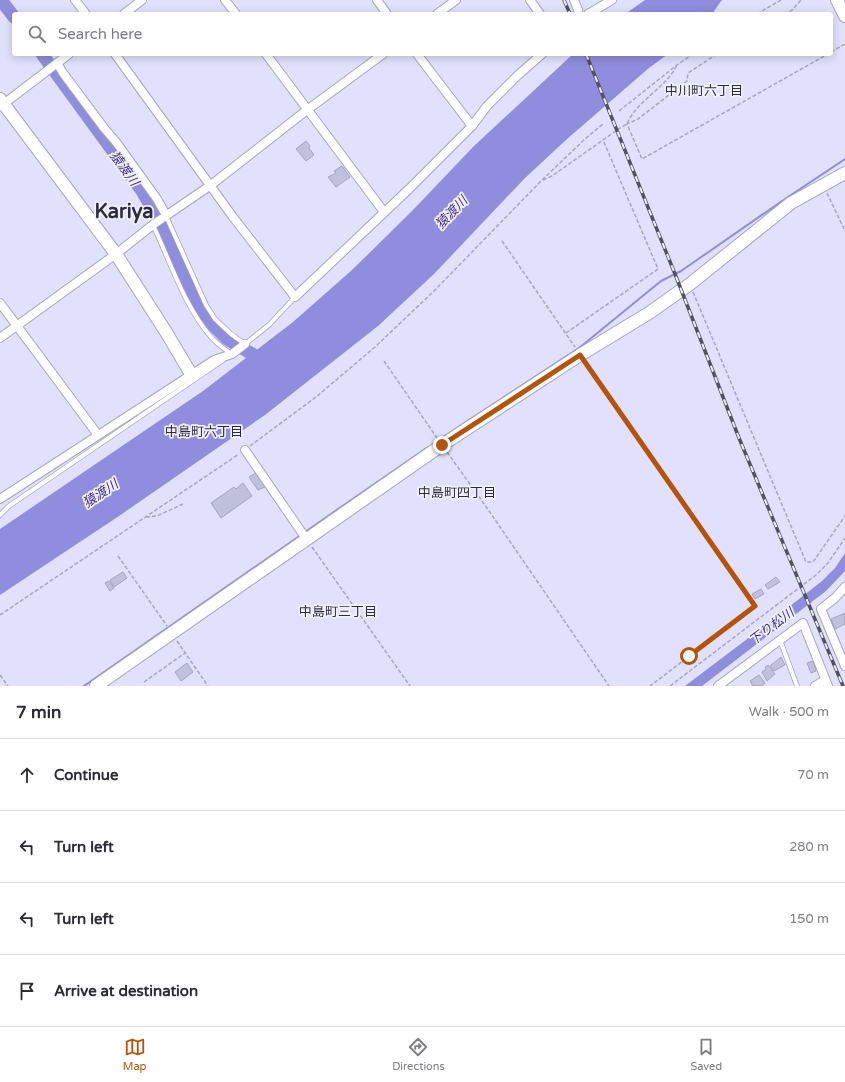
<!DOCTYPE html>
<meta charset="utf-8">
<style>
body{margin:0;font-family:"Varela Round","Noto Sans JP",sans-serif;background:#f7f7f7;color:#2b2b33}
.stop{position:absolute;width:12px;height:12px;margin:-9px;border:3px solid #b45309;border-radius:50%;background:#fff}
.stop.end{background:#b45309;border-color:#fff;box-shadow:0 1px 4px #0008}
.list{margin:0;padding:0;list-style:none}
h2{display:flex;justify-content:space-between;align-items:center;height:52px;margin:0;padding:0 16px;font-size:17px}
h2 small{font-size:13px;font-weight:400;color:#7c7c81}
.list li{display:grid;grid-template-columns:26px 1fr auto;gap:12px;align-items:center;box-sizing:border-box;height:72px;padding:0 16px;border-top:1px solid #e1e1e2}
.list b{display:block;font-size:15px;white-space:nowrap}
.list em{font-size:13px;font-style:normal;color:#7c7c81}
.icon{flex:none;width:22px;height:22px;fill:none;stroke:currentColor;stroke-width:2;stroke-linecap:round;stroke-linejoin:round}
.map{position:relative;flex:none;width:845px;height:686px;overflow:hidden}
.search{position:absolute;background:#fff;box-shadow:0 2px 10px #0003;left:12px;right:12px;top:12px;height:44px;display:flex;align-items:center;gap:10px;box-sizing:border-box;padding:0 14px;border-radius:4px;color:#7c7c81;font-size:15px}
.sheet{height:340px;background:#fff}
nav{display:flex;justify-content:space-around;align-items:center;box-sizing:border-box;height:56px;border-top:1px solid #e1e1e2;background:#fff;font-size:11px;color:#7c7c81}
nav a{display:grid;justify-items:center;gap:2px}
nav .on{color:#b45309}
.map>svg:first-child{display:block}
.water{fill:#908dde}
.lines{fill:none;stroke-linecap:round;stroke-linejoin:round}
.stream{stroke:#908dde;stroke-width:2}
.river{stroke:#908dde;stroke-width:13}
.building{fill:#c0c1dc;stroke:#a3a4be}
.lane-casing{stroke:#a4a5bf;stroke-width:5.5}
.street-casing{stroke:#a4a5bf;stroke-width:10}
.secondary-casing{stroke:#a4a5bf;stroke-width:14}
.path{stroke:#a6a6bc;stroke-width:1.5;stroke-dasharray:4 2;stroke-linecap:butt}
.lane{stroke:#fff;stroke-width:4}
.street{stroke:#fff;stroke-width:8}
.secondary{stroke:#fff;stroke-width:12}
.rail-casing{stroke:#51515f;stroke-width:3.5}
.rail{stroke:#f0f0fb;stroke-width:2;stroke-dasharray:6;stroke-linecap:butt}
.route{stroke:#b45309;stroke-width:5}
.labels{text-anchor:middle;stroke-width:3.5;stroke-linejoin:round;paint-order:stroke}
.neighbourhood-label{font-size:13px;fill:#2c2c41;stroke:#f0f0fb}
.water-label{font-size:13px;font-style:italic;fill:#3c2d8a;stroke:#f0f0fb}
.town-label{font-size:20px;font-weight:bold;fill:#2c2c41;stroke:#f0f0fb}
</style>
<div class="map">
<svg width="845" height="686" viewBox="0 0 845 686">
<rect width="100%" height="100%" fill="#e1e1fd"/>
<!-- water -->
<g class="water">
<path d="M645 0H722L714 11 713 14H625Z"/>
<path d="M573 54H668L649 68 567 139 525 178 434 274 378 326 265 415 119 516 0 595V529L203 391 293 322 352 270 412 211 474 146Z"/>
<path d="M845 553V571L826 591 702 686H685L771 621 822 581 835 568Z"/>
</g>
<g class="lines">
<!-- stream -->
<g class="stream">
<path d="M440 439 579 348 661 281 681 271 785 199 845 159"/>
<path d="M305 532 428 447"/>
<path d="M84 686 301 535"/>
</g>
<!-- river -->
<g class="river">
<path d="M1 0 14 17"/>
<path d="M42 54 142 191 156 215 174 251 196 303 211 323 227 339 267 363"/>
</g>
</g>
<!-- building -->
<g class="building">
<path d="M306 141 310 146 309 148 314 155 306 161 296 149Z"/>
<path d="M342 166 350 177 336 187 328 177 336 173 334 171Z"/>
<path d="M256 473 265 487 258 490 249 477Z"/>
<path d="M243 483 252 496 221 518 211 503 234 487 236 489Z"/>
<path d="M123 572 127 578 114 587 110 580Z"/>
<path d="M776 577 780 582 768 589 765 585Z"/>
<path d="M109 581 114 588 110 591 105 583Z"/>
<path d="M761 589 764 594 755 599 752 594Z"/>
<path d="M845 613V624L835 629 831 619Z"/>
<path d="M781 657 785 665 774 671 770 666Z"/>
<path d="M813 661 816 671 811 673 807 663Z"/>
<path d="M187 663 193 672 181 681 175 672Z"/>
<path d="M768 665 775 674 767 681 762 672 766 669 765 667Z"/>
<path d="M759 675 765 683 762 686H753L750 681Z"/>
</g>
<g class="lines">
<defs>
<g id="lane">
<path d="M166 216 206 305 215 319 231 334 245 344 269 325 295 297"/>
<path d="M153 225C170 261 185 308 212 338 217 344 225 349 231 354"/>
<path d="M0 515 9 506 223 360"/>
<path d="M780 640 797 686"/>
</g>
<g id="street">
<path d="M75 0 86 14"/>
<path d="M225 0 236 14"/>
<path d="M377 0 387 14"/>
<path d="M530 0 540 14"/>
<path d="M574 0 578 10"/>
<path d="M124 14 142 0"/>
<path d="M437 14 456 0"/>
<path d="M588 14 612 0"/>
<path d="M115 54 233 217 295 297 409 189 472 126 487 106 517 76 542 54"/>
<path d="M266 54 384 212"/>
<path d="M417 54 472 126"/>
<path d="M57 63 63 73 104 128 116 142 157 199 166 215"/>
<path d="M1 106 69 54"/>
<path d="M0 303 98 435"/>
<path d="M0 338 116 254 154 224 211 185 307 110 383 54"/>
<path d="M245 450 307 540"/>
<path d="M0 499 214 360 232 354 245 344"/>
<path d="M845 587 835 598 821 609 845 666"/>
<path d="M718 686 803 623 828 686"/>
<path d="M815 686 825 680"/>
</g>
<g id="secondary">
<path d="M837 0 845 16"/>
<path d="M0 99 116 254 166 332 191 374"/>
<path d="M96 686 442 445 580 355 649 313 690 284 791 203 845 173"/>
</g>
</defs>
<!-- lane casing -->
<use href="#lane" class="lane-casing"/>
<!-- street casing -->
<use href="#street" class="street-casing"/>
<!-- secondary casing -->
<use href="#secondary" class="secondary-casing"/>
<!-- path -->
<g class="path">
<path d="M757 14 781 0"/>
<path d="M784 14 792 10 801 0"/>
<path d="M831 52 845 44"/>
<path d="M717 54 688 73 687 81 638 119 627 124 642 159 828 54"/>
<path d="M619 111 677 65 693 54"/>
<path d="M543 180 552 176 620 128 627 124C637 100 666 88 677 65"/>
<path d="M827 193 845 231"/>
<path d="M502 241 575 347"/>
<path d="M693 292 806 562H813L845 516"/>
<path d="M566 333 658 269 603 140"/>
<path d="M384 361 437 438"/>
<path d="M585 362 755 606 650 686"/>
<path d="M250 446 316 397 375 347 434 291 541 181 586 138 603 124"/>
<path d="M447 452 487 508 609 686"/>
<path d="M146 517 157 516 183 504"/>
<path d="M312 547 410 686"/>
<path d="M118 556 167 626"/>
<path d="M0 615 239 454"/>
<path d="M177 641 208 686"/>
<path d="M0 675 8 686"/>
<path d="M144 682 185 653"/>
<path d="M670 686 816 575 828 563 845 538"/>
</g>
<!-- lane -->
<use href="#lane" class="lane"/>
<!-- street -->
<use href="#street" class="street"/>
<!-- secondary -->
<use href="#secondary" class="secondary"/>
<defs>
<g id="rail">
<path d="M564 0 570 14"/>
<path d="M586 54 675 274 739 438 843 686"/>
</g>
</defs>
<!-- rail casing -->
<use href="#rail" class="rail-casing"/>
<!-- rail -->
<use href="#rail" class="rail"/>
</g>
<g class="lines">
<!-- route -->
<path class="route" d="M442 445 580 355 755 606 689 656"/>
</g>
<g class="labels">
<!-- neighbourhood labels -->
<g class="neighbourhood-label">
<text x="704" y="95">中川町六丁目</text>
<text x="204" y="436">中島町六丁目</text>
<text x="457" y="497">中島町四丁目</text>
<text x="338" y="616">中島町三丁目</text>
</g>
<!-- water labels -->
<g class="water-label">
<text transform="translate(125 168) rotate(54)" y="5">猿渡川</text>
<text transform="translate(451 212) rotate(-46)" y="5">猿渡川</text>
<text transform="translate(100 493) rotate(-34)" y="5">猿渡川</text>
<text transform="translate(771 626) rotate(-37)" y="5">下り松川</text>
</g>
<!-- town labels -->
<g class="town-label">
<text x="124" y="218">Kariya</text>
</g>
</g>
</svg>
<div class="stop" style="left:689px;top:656px"></div>
<div class="stop end" style="left:442px;top:445px"></div>
<div class="search"><svg class="icon" aria-label="search" viewBox="0 0 24 24"><circle cx="10" cy="10" r="6"/><path d="M15 15l6 6"/></svg>Search here</div>
</div>
<section class="sheet">
<h2>7 min<small>Walk · 500 m</small></h2>
<ul class="list">
<li><svg class="icon" aria-label="ahead" viewBox="0 0 24 24"><path d="M12 20V5M6 11l6-6 6 6"/></svg><div><b>Continue</b></div><em>70 m</em></li>
<li><svg class="icon" aria-label="left" viewBox="0 0 24 24"><path d="M17 20v-9H6M10 6l-5 5 5 5"/></svg><div><b>Turn left</b></div><em>280 m</em></li>
<li><svg class="icon" aria-label="left" viewBox="0 0 24 24"><path d="M17 20v-9H6M10 6l-5 5 5 5"/></svg><div><b>Turn left</b></div><em>150 m</em></li>
<li><svg class="icon" aria-label="arrive" viewBox="0 0 24 24"><path d="M6 21V4h12l-3 4 3 4H6"/></svg><div><b>Arrive at destination</b></div></li>
</ul>
</section>
<nav>
<a class="on"><svg class="icon" aria-label="map" viewBox="0 0 24 24"><path d="M3 6l6-2 6 2 6-2v14l-6 2-6-2-6 2zM9 4v14M15 6v14"/></svg>Map</a>
<a><svg class="icon" aria-label="directions" viewBox="0 0 24 24"><path d="M12 3l9 9-9 9-9-9zM9 14v-3h6M13 9l2 2-2 2"/></svg>Directions</a>
<a><svg class="icon" aria-label="saved" viewBox="0 0 24 24"><path d="M7 4h10v16l-5-4-5 4z"/></svg>Saved</a>
</nav>
